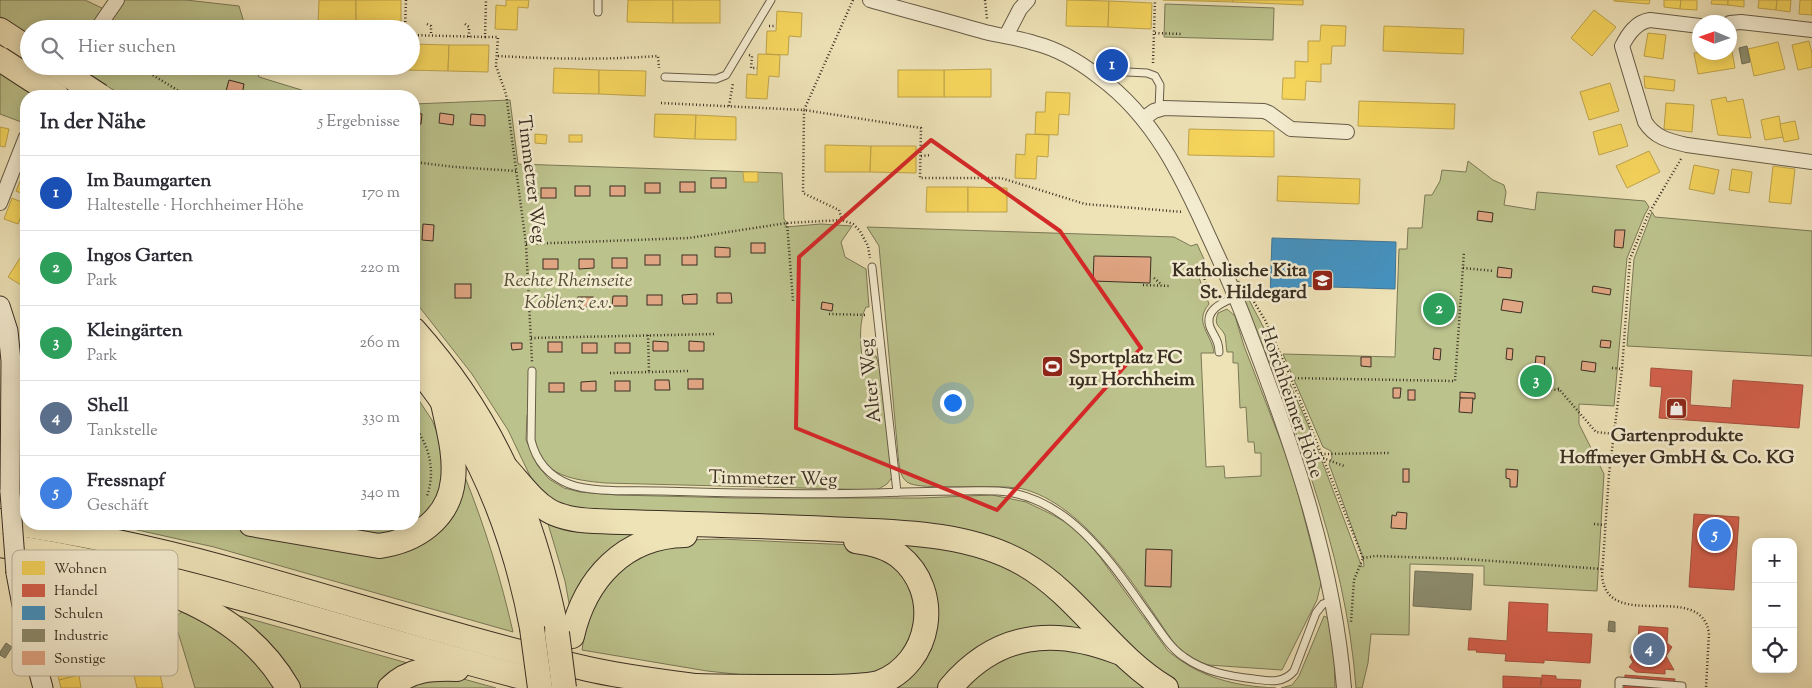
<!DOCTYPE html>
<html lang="de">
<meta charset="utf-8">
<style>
body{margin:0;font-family:"Sorts Mill Goudy",serif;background:#f2f2f3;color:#2b2b33}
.controls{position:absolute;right:15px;bottom:15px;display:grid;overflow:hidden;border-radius:10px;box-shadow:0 2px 12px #0003}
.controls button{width:45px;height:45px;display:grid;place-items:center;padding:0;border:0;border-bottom:1px solid #e1e1e2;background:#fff;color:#2b2b33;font:25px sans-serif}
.compass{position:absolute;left:1692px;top:15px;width:45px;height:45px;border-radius:50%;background:#fff;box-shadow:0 2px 12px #0003;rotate:272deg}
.you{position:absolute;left:952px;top:402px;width:18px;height:18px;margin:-12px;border:4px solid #fff;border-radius:50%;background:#1a73e8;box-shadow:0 0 0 8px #1a73e833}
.badge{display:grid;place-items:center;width:32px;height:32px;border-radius:50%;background:#d93025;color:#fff;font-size:16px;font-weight:700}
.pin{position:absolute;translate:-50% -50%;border:2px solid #fff;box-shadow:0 1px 5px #0006}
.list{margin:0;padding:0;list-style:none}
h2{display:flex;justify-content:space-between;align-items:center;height:65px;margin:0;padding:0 20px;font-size:21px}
h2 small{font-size:16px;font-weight:400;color:#7c7c81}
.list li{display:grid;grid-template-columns:32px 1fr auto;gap:15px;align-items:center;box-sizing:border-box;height:75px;padding:0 20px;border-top:1px solid #e1e1e2}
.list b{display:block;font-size:19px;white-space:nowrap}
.list p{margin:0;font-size:16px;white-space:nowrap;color:#7c7c81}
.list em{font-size:16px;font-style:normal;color:#7c7c81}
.icon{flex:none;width:28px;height:28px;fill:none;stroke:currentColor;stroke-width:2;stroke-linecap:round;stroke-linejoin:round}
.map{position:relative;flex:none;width:1812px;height:688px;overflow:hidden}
.search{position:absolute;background:#fff;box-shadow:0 2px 12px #0003;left:20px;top:20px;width:400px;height:55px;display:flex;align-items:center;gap:12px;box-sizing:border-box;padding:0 18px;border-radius:28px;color:#7c7c81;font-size:19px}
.panel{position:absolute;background:#fff;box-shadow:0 2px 12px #0003;left:20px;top:90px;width:400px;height:440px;border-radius:20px}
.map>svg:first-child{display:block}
.green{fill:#bcc28c;stroke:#7b7857}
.homes{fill:#f6d55c;stroke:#bea34b}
.shops{fill:#d6604d;stroke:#a75140}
.schools{fill:#4393c3;stroke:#407593}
.industry{fill:#8c8c6e;stroke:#737057}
.building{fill:#e0a582;stroke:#3a2f22}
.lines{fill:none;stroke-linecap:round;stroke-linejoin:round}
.lane-casing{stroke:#675c47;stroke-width:9}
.street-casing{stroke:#675c47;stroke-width:16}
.secondary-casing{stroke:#3a2f22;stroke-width:21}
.highway-casing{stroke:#3a2f22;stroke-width:26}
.path{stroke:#3a2f22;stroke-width:2.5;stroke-dasharray:1 2.5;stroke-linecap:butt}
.lane{stroke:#f4ecd0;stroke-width:7}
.street{stroke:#f4ecd0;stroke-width:14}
.secondary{stroke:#f4ecd0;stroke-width:19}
.highway{stroke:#eee2b7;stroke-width:24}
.secondary-bridge-casing{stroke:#3a2f22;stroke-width:21;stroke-linecap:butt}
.highway-bridge-casing{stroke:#3a2f22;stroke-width:26;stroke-linecap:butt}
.secondary-bridge{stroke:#f4ecd0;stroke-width:19}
.highway-bridge{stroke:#eee2b7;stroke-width:24}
.marked{fill:none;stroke:#d62828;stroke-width:4;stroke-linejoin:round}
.labels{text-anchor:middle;stroke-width:5;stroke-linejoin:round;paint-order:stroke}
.street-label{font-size:19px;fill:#3a2f22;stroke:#f4ecd0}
.poi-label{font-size:19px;font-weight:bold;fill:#3a2f22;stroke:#f4ecd0;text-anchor:end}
.park-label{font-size:19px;font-style:italic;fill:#544c37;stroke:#f4ecd0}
.key{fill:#f4ecd0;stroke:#bcb39c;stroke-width:1}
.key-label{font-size:14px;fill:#3a2f22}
</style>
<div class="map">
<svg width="1812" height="688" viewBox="0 0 1812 688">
<rect width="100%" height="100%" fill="#eee2b7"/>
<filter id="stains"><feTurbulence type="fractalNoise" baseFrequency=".004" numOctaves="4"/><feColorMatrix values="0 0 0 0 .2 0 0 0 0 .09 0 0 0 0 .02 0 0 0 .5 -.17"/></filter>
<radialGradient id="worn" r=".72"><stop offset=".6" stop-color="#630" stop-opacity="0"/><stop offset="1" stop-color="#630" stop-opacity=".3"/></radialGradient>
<!-- green -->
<g class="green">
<path d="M0 0H85L104 9 90 29H29V36L0 17Z"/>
<path d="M122 0H186L239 6 246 29H119L108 22Z"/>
<path d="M1165 4 1274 8 1273 40 1164 37Z"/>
<path d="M75 66H86L93 71 96 66H256L259 77 321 96H123Z"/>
<path d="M0 70 38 96H26V119L24 123 0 114Z"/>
<path d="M510 100 518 164 782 173 784 219 787 223 785 227 821 224 852 226 841 242 845 257 866 269 869 307H866C859 320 860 341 862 356H876L880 368 894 475 887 484 877 490 605 483C575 480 543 477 534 442 532 434 533 423 533 415H527L526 440 538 466 549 479 564 488 580 492 617 495 737 498H921L992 495 1026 502 1051 514 1069 524 1084 538 1100 557 1168 651C1201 678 1234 686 1276 688H1180L1153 672 1008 548 557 508 532 480 508 430 472 374 414 300V104Z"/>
<path d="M1468 161 1493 180 1504 185 1506 192 1504 205 1535 210 1537 192 1645 201 1649 207 1645 214 1627 258 1614 406 1579 404V424L1604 474 1597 591 1484 585V566L1410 564 1409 635 1371 634 1368 663 1362 688H1356C1346 550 1289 410 1237 282L1239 281 1274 347 1311 432 1362 567 1364 566 1363 558 1329 464 1332 458 1331 451 1323 447 1283 354 1395 357 1399 249H1407L1408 228H1422L1425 195H1432L1440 181 1442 170 1466 172Z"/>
<path d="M1652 212 1655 217 1812 231V356L1627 346 1634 259Z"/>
<path d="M867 227 1174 237 1191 246 1197 244 1209 270 1198 275 1209 304C1193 323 1212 334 1214 353H1201L1206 467 1224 466 1225 478 1261 476V453H1255L1254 442H1248L1246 407 1240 408 1238 363H1233V352H1227C1226 347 1226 340 1225 335 1220 325 1213 327 1218 313L1227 309 1235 316 1244 346 1292 470 1321 583 1317 600 1282 670 1208 665 1194 660 1178 649C1141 596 1091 510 1027 490 1003 482 919 492 907 482 899 476 899 463 898 454L879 246Z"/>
<path d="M414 393 432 420 444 450 441 501 399 537 285 524H414Z"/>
<path d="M465 477C485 527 501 579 513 632L214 547 115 525 116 524H193L227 527 384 554Z"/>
<path d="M546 517 651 529 571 614 565 581Z"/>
<path d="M721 539 852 545 882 553 913 584 918 630 887 673 791 680 707 671 582 650 586 625 597 597 631 557 685 540Z"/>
<path d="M911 541 1014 565 1097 635 1068 630 940 688H888L929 645 895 545Z"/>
<path d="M188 606 226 630 279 688H195L174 619Z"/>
<path d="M236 615 411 664 380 688H296Z"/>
<path d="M1324 616 1328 618 1334 650 1335 688H1281L1292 685 1299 676Z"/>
<path d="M1045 645 1106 657 1152 688H961L989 664Z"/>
<path d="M460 678 496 688H401L409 682Z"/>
</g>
<!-- homes -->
<g class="homes">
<path d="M319 0H356V25L318 24Z"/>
<path d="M356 0H401V26L356 25Z"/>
<path d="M506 0H529L528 8 518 7 517 30 495 29 496 5 506 6Z"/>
<path d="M628 0H673V23L627 22Z"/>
<rect x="673" y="0" width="47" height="23"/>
<path d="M1067 0 1109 1 1108 27 1066 26Z"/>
<path d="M1163 0H1233V2Z"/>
<path d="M1233 0H1303V5L1233 2Z"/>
<path d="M1614 0H1650L1649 4 1614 1Z"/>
<path d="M1664 0H1681L1680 9 1664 7Z"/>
<path d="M1681 0H1697V10L1680 9Z"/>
<path d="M1712 0H1728V5L1711 4Z"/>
<path d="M1728 0H1744V7L1728 5Z"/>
<path d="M1759 0H1777L1776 10 1758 8Z"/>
<path d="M1777 0H1791L1790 12 1776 10Z"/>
<path d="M1800 0H1812V15L1799 14Z"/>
<path d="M1109 1 1152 3 1151 29 1108 27Z"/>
<path d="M1594 10 1616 27 1592 56 1571 38Z"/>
<path d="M777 11 802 13 801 37 789 36 788 55 766 54 767 31H776Z"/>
<path d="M1321 25 1346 26 1345 46H1332L1331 64H1321V82L1306 81 1305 100 1282 99 1283 78H1295V61L1308 62V41H1320Z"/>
<path d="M1384 26 1464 29 1463 54 1383 51Z"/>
<path d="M1648 33 1666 35 1663 59 1644 56Z"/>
<path d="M1809 41 1812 53V67L1798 70 1792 45Z"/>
<path d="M1778 42 1785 69 1754 76 1748 49Z"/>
<path d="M411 44 449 45 448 71 405 70V66H411Z"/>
<path d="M449 45H489L488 72 448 71Z"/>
<path d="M1730 46H1731L1735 68 1698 74 1694 53 1730 52Z"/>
<path d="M758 54 780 55 779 77 769 76 767 99 746 98 747 74 757 75Z"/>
<path d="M554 68 599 70V94L553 93Z"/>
<path d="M991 69V97H944V70Z"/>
<path d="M599 70 646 71 645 96 599 94Z"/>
<rect x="898" y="70" width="46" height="27"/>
<path d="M1644 76 1675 80 1674 91 1645 88Z"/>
<path d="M1610 83 1619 111 1589 120 1580 92Z"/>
<path d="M1046 92 1070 93 1069 115 1059 114 1058 135 1035 134 1036 112H1045Z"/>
<path d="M1726 97 1727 102 1743 99 1751 138 1718 135 1711 100Z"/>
<path d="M1359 101 1455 104 1454 129 1358 126Z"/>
<path d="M1666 103 1694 105 1692 132 1664 129Z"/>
<path d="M655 114 696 115 695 139 654 137Z"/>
<path d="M696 115 736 117V140L695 139Z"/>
<path d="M1779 116 1783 137 1765 140 1761 120Z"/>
<path d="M1795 121 1799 139 1784 142 1780 124Z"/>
<path d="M1621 124 1628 146 1599 155 1593 132Z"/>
<path d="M0 127 9 129 5 147 0 146Z"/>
<path d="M1189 129 1274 131V157L1188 155Z"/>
<path d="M535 134 547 135 546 144 535 143Z"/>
<path d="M1026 134 1049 135 1048 157 1037 156 1036 179 1015 178 1016 154 1025 155Z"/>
<rect x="569" y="135" width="13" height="7"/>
<path d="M825 145 871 146 870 172H825Z"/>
<path d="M871 146H916V173L870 172Z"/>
<path d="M1649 151 1660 172 1627 188 1616 166Z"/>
<path d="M1694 165 1719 170 1714 194 1689 189Z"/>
<path d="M1773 166 1795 169 1791 204 1769 202Z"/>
<path d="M1732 169 1752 172 1749 193 1729 190Z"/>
<path d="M743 172H758V182H744Z"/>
<path d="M23 174 26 175V195L16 191Z"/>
<path d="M1278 176 1360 179 1359 204 1277 201Z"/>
<path d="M927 187H968V212H926Z"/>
<path d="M968 187 1007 188V212H968Z"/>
<path d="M12 198 26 204 18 224 4 219Z"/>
<path d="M20 258 26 262V288L8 277Z"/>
<path d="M74 653 79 675 59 680 54 658Z"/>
<path d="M158 665 163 688H137L133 671Z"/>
<path d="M79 675 81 688H61L59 680Z"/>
</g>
<!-- shops -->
<g class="shops">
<path d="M1651 368 1692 371 1690 405 1731 408 1733 380 1803 385 1799 428 1659 418 1662 387 1650 386Z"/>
<path d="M1694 514 1739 517 1734 590 1689 587Z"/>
<path d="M1509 602 1548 604 1547 632 1592 634 1590 663 1544 660V663L1505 661 1506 654 1476 652 1477 650H1468L1469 638 1507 641Z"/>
<path d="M1639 626 1668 628 1667 643 1638 641Z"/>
<path d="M1638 641 1667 643 1672 647 1666 656 1674 670 1665 669V674L1636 672 1629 667 1633 662 1630 657 1633 653 1635 643Z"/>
<path d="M1542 675 1556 676V679L1581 680 1580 688H1541Z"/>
<path d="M1625 675 1675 679 1674 688H1624Z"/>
<path d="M1503 676 1541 678 1540 688H1503Z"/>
</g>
<!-- schools -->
<path class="schools" d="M1272 238 1396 242 1395 289 1299 286V297H1270Z"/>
<!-- industry -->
<g class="industry">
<path d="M1747 46 1750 62 1742 64 1739 48Z"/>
<path d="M1415 571 1473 574 1471 610 1413 606Z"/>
<path d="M1609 621 1615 622V632L1608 631Z"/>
<path d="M6 643 12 647 5 658 0 655V652Z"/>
</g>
<!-- building -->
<g class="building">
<path d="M229 80 244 84 242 95 226 91Z"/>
<path d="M414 113 422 114 421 124H414Z"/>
<path d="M440 113 454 115 453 125 439 123Z"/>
<path d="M471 114 485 115V126L470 125Z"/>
<rect x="711" y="178" width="15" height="10"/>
<rect x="680" y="182" width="15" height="10"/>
<rect x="645" y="183" width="15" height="10"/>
<rect x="575" y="186" width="15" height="10"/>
<rect x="610" y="186" width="15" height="10"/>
<rect x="541" y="188" width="15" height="10"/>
<path d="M1478 211 1493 213 1492 222 1477 220Z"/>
<path d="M423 224 434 225 433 241 422 240Z"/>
<path d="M1615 230H1625L1623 248 1614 247Z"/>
<rect x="751" y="243" width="14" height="10"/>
<path d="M715 247 730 248V257H715Z"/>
<rect x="645" y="255" width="15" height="10"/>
<rect x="682" y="255" width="15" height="10"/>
<path d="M1094 256 1151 257 1150 283 1093 281Z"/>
<rect x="612" y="258" width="15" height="10"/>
<rect x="543" y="259" width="15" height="10"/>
<path d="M579 259H594V268L579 269Z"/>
<path d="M1498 267 1512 269 1511 278 1497 277Z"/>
<rect x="455" y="284" width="16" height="14"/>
<path d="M1593 286 1611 289 1610 295 1592 292Z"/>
<path d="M717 293H731L732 303H717Z"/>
<path d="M697 294V304H683L682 295Z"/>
<rect x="647" y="295" width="15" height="10"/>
<path d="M613 296H627V306H612Z"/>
<rect x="545" y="297" width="15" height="10"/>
<rect x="578" y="297" width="15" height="10"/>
<path d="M1503 299 1523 302 1521 313 1501 310Z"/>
<path d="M822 302 833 304 832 311 821 309Z"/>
<path d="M1601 340 1611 341 1610 348 1600 347Z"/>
<path d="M653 341 668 342V351H653Z"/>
<path d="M689 341 704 342V351H689Z"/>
<rect x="548" y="342" width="14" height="10"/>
<path d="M511 343H522V349L512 350Z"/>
<rect x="582" y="343" width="15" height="10"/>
<rect x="615" y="343" width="15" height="10"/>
<path d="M1434 348 1441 349 1440 360 1433 359Z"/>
<path d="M1507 348 1513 349 1512 360 1506 359Z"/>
<path d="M1536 356 1545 357 1543 377 1534 376Z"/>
<path d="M1361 357H1371V367L1361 366Z"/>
<path d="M1582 361 1596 363 1595 372 1581 370Z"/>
<rect x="688" y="379" width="15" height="10"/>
<path d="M655 380H669L670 390H655Z"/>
<path d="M596 381V391H581V382Z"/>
<rect x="615" y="381" width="15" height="10"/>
<rect x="549" y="383" width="15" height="9"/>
<path d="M1393 388H1401L1400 398H1393Z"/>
<rect x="1408" y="390" width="7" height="10"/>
<path d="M1460 392 1475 393V399L1460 398Z"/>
<path d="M1460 398H1473L1472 413 1459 412Z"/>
<rect x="1403" y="469" width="6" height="13"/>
<path d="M1506 469 1518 470 1517 487H1510V479L1506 478Z"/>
<path d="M1397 512 1407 513 1406 529 1391 528 1392 515 1396 516Z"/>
<path d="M1146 549 1172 550 1171 587 1145 586Z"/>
</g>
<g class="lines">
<defs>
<g id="lane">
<path d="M598 12V0"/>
<path d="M1099 76 1108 71 1147 73 1155 76 1160 85 1159 109"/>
<path d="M665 77 716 79 726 75 771 0"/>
<path d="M872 267 897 492"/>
<path d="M1219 352C1219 340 1214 337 1210 327 1204 309 1224 302 1236 297"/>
<path d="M532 371 531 440C536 461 549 476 569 484 592 493 634 490 660 491 731 493 802 495 873 493 904 492 934 491 964 491 979 491 994 490 1008 492 1074 503 1112 564 1148 614 1159 629 1169 647 1184 657 1205 672 1229 676 1254 679 1269 681 1283 684 1294 671L1316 613 1323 604 1332 602"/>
<path d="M1619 688V681L1682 686V688"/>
</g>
<g id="street">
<path d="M870 0C908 11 947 21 985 32 1001 36 1018 38 1034 43 1058 49 1080 62 1099 77 1154 117 1182 177 1209 237 1224 269 1238 301 1250 334 1294 449 1334 565 1344 688"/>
<path d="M1730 23 1741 22 1812 30"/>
<path d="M1700 26 1650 20C1636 22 1628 34 1622 46L1645 122C1655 138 1670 141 1687 145L1812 162"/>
<path d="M97 29 117 0"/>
<path d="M1006 36 1020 9 1028 0"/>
<path d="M1143 119 1154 111 1164 108 1264 111 1269 113 1291 129 1347 132"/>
<path d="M0 203 26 137"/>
</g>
<g id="secondary">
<path d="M0 306 8 331 11 361 10 492"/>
<path d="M16 573 24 616 43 688"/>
</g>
<g id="highway">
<path d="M0 30 29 49"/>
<path d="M414 330C495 421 533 514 557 633"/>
<path d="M414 364C477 439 514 532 532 628"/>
<path d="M507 469C538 504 545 519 594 521 672 524 750 525 829 529 893 532 967 531 1024 564 1079 596 1111 655 1166 688"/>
<path d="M0 521C75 532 149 547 221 567 344 601 464 640 588 669 628 678 670 683 711 688"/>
<path d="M251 524 379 546C416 541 449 519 453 480 456 454 448 428 443 403"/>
<path d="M0 545C190 573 372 641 558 686"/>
<path d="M162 590C215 610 259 638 288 688"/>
<path d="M572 636C585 579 624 536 685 535"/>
<path d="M696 686C733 687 770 687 807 687 830 687 856 688 879 683 932 663 943 591 899 556 886 546 871 543 856 541"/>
<path d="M390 688C409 669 432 668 457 669"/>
<path d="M950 688C997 632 1054 627 1118 652"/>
</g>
</defs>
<!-- lane casing -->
<use href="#lane" class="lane-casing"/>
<!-- street casing -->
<use href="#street" class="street-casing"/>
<!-- secondary casing -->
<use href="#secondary" class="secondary-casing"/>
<!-- highway casing -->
<use href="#highway" class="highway-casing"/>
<!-- path -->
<g class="path">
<path d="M853 0 804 110 921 128 920 178H1001L1085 204 1183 212"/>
<path d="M985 0 987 19"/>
<path d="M427 24 431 26V35"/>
<path d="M465 24 469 27V37"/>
<path d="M769 26H776"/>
<path d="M405 29 406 0"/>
<path d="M1155 33 1181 34"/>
<path d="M411 35 485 37 486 0"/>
<path d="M485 37H498L496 66 506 94 526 244 532 362"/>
<path d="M749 55 752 56 751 68H757"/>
<path d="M498 56C551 59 604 60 658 56L659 68"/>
<path d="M1153 63 1155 0"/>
<path d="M138 66 187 96"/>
<path d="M661 103 804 110 803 193 839 210 842 220"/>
<path d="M729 106 733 83"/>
<path d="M921 156 931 155"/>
<path d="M1681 159 1648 215 1630 259 1622 369 1609 474 1602 576C1608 634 1700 579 1709 633L1706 688"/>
<path d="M414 162 455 167 516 171"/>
<path d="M787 223 793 301"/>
<path d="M526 244 689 238 787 223 842 220 853 224 860 231 868 246 870 258"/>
<path d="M1463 268 1494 271"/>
<path d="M1209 273 1203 275 1211 297"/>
<path d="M1154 278 1162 285"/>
<path d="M1143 285 1171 286"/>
<path d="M1254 302 1265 320 1291 378 1363 558 1354 580 1351 622"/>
<path d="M829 314 867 315"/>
<path d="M648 335 649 372"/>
<path d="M531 338 716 334"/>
<path d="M1612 368 1622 369"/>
<path d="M610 373 688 371"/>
<path d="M1291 378 1455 381 1464 252"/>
<path d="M1523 388 1559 390"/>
<path d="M1558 388 1596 432 1614 434"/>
<path d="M414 425C429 447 436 469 427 496"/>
<path d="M1321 454 1389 453"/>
<path d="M1323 458 1344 466"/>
<path d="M1594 524 1605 525"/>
<path d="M1363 558 1375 556 1466 559 1602 569"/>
</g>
<!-- lane -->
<use href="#lane" class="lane"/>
<!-- street -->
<use href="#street" class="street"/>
<!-- secondary -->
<use href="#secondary" class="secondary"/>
<!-- highway -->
<use href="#highway" class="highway"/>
<defs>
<path id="secondary-bridge" d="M10 492 16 573"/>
<g id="highway-bridge">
<path d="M0 59 57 96"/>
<path d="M54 66 100 96"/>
<path d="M532 628 540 688"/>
<path d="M557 633 564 688"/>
</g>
</defs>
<!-- secondary-bridge casing -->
<use href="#secondary-bridge" class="secondary-bridge-casing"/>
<!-- highway-bridge casing -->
<use href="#highway-bridge" class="highway-bridge-casing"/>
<!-- secondary-bridge -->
<use href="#secondary-bridge" class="secondary-bridge"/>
<!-- highway-bridge -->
<use href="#highway-bridge" class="highway-bridge"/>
</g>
<!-- marked area -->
<path class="marked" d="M931 140 1060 231 1141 348 997 510 796 428 799 257Z"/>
<!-- icons -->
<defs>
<symbol id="school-square" viewBox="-11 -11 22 22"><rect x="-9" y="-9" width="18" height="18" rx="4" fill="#8f2418" stroke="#f4ecd0"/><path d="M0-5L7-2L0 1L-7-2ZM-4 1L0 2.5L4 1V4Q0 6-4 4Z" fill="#fff"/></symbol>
<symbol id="stadium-square" viewBox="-11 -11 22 22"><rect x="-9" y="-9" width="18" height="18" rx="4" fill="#8f2418" stroke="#f4ecd0"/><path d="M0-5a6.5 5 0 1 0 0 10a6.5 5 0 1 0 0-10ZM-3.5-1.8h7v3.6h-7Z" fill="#fff"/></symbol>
<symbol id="shop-square" viewBox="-11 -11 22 22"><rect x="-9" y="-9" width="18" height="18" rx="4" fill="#8f2418" stroke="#f4ecd0"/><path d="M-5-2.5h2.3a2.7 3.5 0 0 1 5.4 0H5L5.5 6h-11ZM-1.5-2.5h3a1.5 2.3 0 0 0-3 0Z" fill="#fff"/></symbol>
</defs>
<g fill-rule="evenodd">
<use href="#school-square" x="1310" y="268" width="25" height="25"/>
<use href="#stadium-square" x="1040" y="354" width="25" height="25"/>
<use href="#shop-square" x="1664" y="396" width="25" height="25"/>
</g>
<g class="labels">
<!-- street labels -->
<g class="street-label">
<text transform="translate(533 179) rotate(83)" y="7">Timmetzer Weg</text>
<text transform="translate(869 381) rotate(-96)" y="7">Alter Weg</text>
<text transform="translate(1293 402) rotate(71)" y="7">Horchheimer Höhe</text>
<text transform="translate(773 477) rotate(1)" y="7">Timmetzer Weg</text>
</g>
<!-- poi labels -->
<g class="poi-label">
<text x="1307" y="276">Katholische Kita<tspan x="1307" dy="22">St. Hildegard</tspan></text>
<text x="1069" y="363" text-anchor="start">Sportplatz FC<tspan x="1069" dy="22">1911 Horchheim</tspan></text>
<text x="1677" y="441" text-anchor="middle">Gartenprodukte<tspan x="1677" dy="22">Hoffmeyer GmbH &amp; Co. KG</tspan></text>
</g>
<!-- park labels -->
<g class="park-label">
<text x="568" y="286">Rechte Rheinseite<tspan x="568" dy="22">Koblenz e.v.</tspan></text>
</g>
</g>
<!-- legend -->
<rect x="12" y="550" width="166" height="126" rx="8" class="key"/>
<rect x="22" y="561" width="23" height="14" fill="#f6d55c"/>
<rect x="22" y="584" width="23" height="13" fill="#d6604d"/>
<rect x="22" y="606" width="23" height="14" fill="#4393c3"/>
<rect x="22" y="629" width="23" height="13" fill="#8c8c6e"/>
<rect x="22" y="651" width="23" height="14" fill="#e0a582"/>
<g class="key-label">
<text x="54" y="573">Wohnen</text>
<text x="54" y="595">Handel</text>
<text x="54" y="618">Schulen</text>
<text x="54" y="640">Industrie</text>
<text x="54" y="663">Sonstige</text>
</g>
<rect width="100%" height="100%" filter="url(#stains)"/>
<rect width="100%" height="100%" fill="url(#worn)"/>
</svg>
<div class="controls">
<button>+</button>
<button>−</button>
<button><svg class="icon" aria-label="locate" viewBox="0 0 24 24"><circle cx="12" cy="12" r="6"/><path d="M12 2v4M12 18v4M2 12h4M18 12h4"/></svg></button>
</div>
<svg class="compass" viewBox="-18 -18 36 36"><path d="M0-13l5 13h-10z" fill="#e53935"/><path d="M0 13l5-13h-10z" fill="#7c7c81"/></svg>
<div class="you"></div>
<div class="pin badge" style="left:1112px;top:65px;background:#1a4fb4">1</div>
<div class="pin badge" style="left:1439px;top:309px;background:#2e9e5b">2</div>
<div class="pin badge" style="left:1536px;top:381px;background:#2e9e5b">3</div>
<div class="pin badge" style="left:1649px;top:649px;background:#5c6f8a">4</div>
<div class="pin badge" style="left:1715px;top:535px;background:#3f7fe0">5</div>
<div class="search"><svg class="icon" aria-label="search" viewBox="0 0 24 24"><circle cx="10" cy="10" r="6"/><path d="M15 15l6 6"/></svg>Hier suchen</div>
<section class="panel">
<h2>In der Nähe<small>5 Ergebnisse</small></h2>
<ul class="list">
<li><span class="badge" style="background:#1a4fb4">1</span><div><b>Im Baumgarten</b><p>Haltestelle · Horchheimer Höhe</p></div><em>170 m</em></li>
<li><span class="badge" style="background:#2e9e5b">2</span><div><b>Ingos Garten</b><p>Park</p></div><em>220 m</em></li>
<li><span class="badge" style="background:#2e9e5b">3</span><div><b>Kleingärten</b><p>Park</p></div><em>260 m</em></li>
<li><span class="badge" style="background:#5c6f8a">4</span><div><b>Shell</b><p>Tankstelle</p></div><em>330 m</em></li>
<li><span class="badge" style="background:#3f7fe0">5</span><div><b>Fressnapf</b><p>Geschäft</p></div><em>340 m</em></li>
</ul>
</section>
</div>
